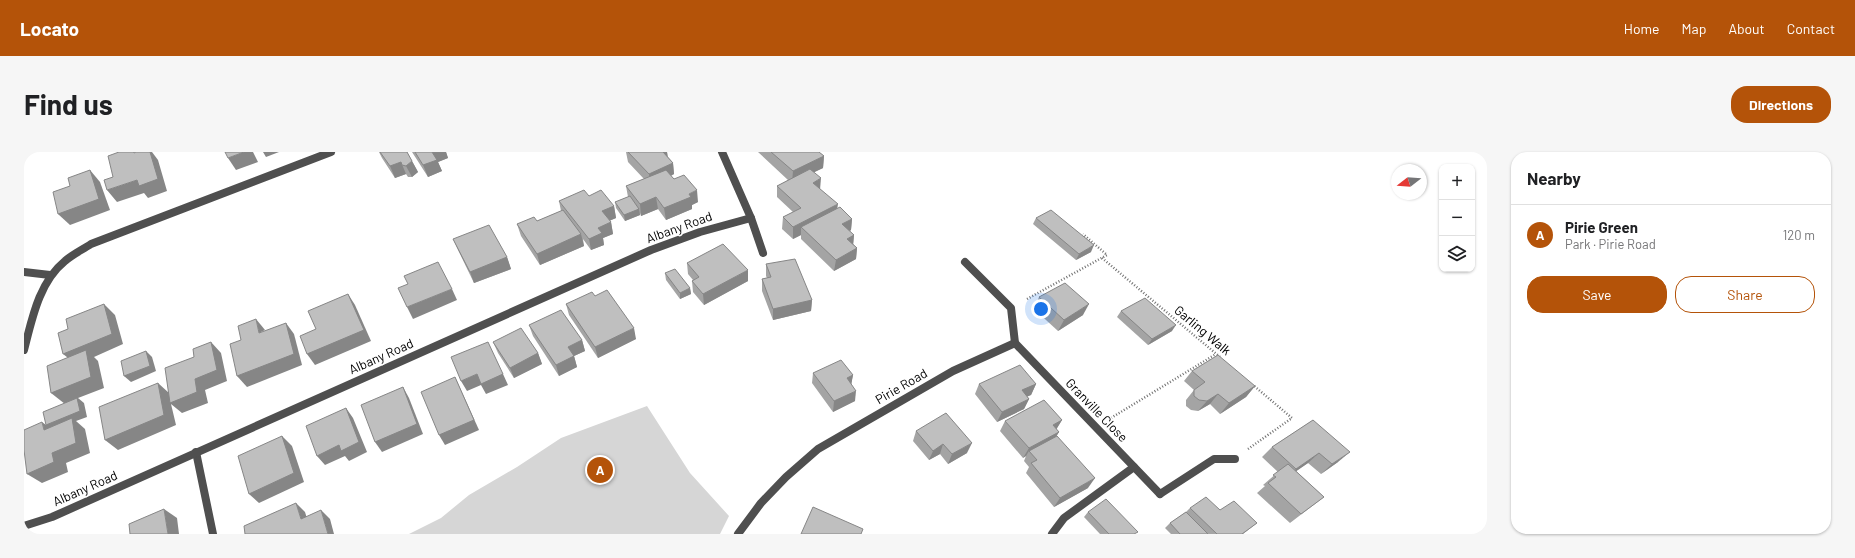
<!DOCTYPE html>
<meta charset="utf-8">
<style>
body{margin:0;font-family:Barlow,sans-serif;background:#f6f6f6;color:#202124}
.controls{position:absolute;right:12px;top:12px;display:grid;overflow:hidden;border-radius:8px;box-shadow:0 1px 3px #0004}
.controls button{width:36px;height:36px;display:grid;place-items:center;padding:0;border:0;border-bottom:1px solid #e0e0e0;background:#fff;color:#202124;font:20px sans-serif}
.compass{position:absolute;left:1367px;top:12px;width:36px;height:36px;border-radius:50%;background:#fff;box-shadow:0 1px 3px #0004;rotate:253deg}
.you{position:absolute;left:1017px;top:157px;width:14px;height:14px;margin:-10px;border:3px solid #fff;border-radius:50%;background:#1a73e8;box-shadow:0 0 0 6px #1a73e833}
.badge{display:grid;place-items:center;width:26px;height:26px;border-radius:50%;background:#b45309;color:#fff;font-size:13px;font-weight:700}
.pin{position:absolute;translate:-50% -50%;border:2px solid #fff;box-shadow:0 1px 4px #0006}
.list{margin:0;padding:0;list-style:none}
h2{display:flex;justify-content:space-between;align-items:center;height:52px;margin:0;padding:0 16px;font-size:17px}
h2 small{font-size:13px;font-weight:400;color:#757577}
.list li{display:grid;grid-template-columns:26px 1fr auto;gap:12px;align-items:center;box-sizing:border-box;height:60px;padding:0 16px;border-top:1px solid #e0e0e0}
.list b{display:block;font-size:15px;white-space:nowrap}
.list p{margin:0;font-size:13px;white-space:nowrap;color:#757577}
.list em{font-size:13px;font-style:normal;color:#757577}
.actions{display:flex;gap:8px;padding:12px 16px}
.actions a{flex:1;padding:9px 0;border:1px solid #b45309;border-radius:16px;text-align:center;font-size:14px;color:#b45309}
.actions .main{background:#b45309;color:#fff}
.icon{flex:none;width:22px;height:22px;fill:none;stroke:currentColor;stroke-width:2;stroke-linecap:round;stroke-linejoin:round}
.map{position:relative;flex:none;width:1463px;height:382px;overflow:hidden;border-radius:16px}
header{display:flex;align-items:center;gap:24px;box-sizing:border-box;height:56px;padding:0 20px;background:#b45309;color:#fff}
header strong{font-size:19px}
nav{display:flex;gap:22px;margin-inline-start:auto;font-size:14px}
.intro{display:flex;align-items:center;justify-content:space-between;box-sizing:border-box;height:96px;padding:0 24px}
h1{margin:0;font-size:28px}
.button{padding:10px 18px;border-radius:16px;background:#b45309;color:#fff;font-size:14px;font-weight:700}
main{display:flex;gap:24px;padding:0 24px}
aside{flex:1;background:#fff;border-radius:16px;box-shadow:0 1px 3px #0004}
.map>svg:first-child{display:block}
.green{fill:#d6d6d6}
.lines{fill:none;stroke-linecap:round;stroke-linejoin:round}
.path{stroke:#717171;stroke-width:2.5;stroke-dasharray:1 2;stroke-linecap:butt}
.service{stroke:#4f4f4f;stroke-width:8}
.minor{stroke:#4f4f4f;stroke-width:8}
.wall{fill:#a4a4a4}
.shaded-wall{fill:#868686}
.building{fill:#bfbfbf;stroke:#868686}
.labels{text-anchor:middle;stroke-width:3;stroke-linejoin:round;paint-order:stroke}
.street-label{font-size:13px;fill:#000;stroke:#fff}
</style>
<header>
<strong>Locato</strong>
<nav><a>Home</a><a>Map</a><a>About</a><a>Contact</a></nav>
</header>
<div class="intro"><h1>Find us</h1><a class="button">Directions</a></div>
<main>
<div class="map">
<svg width="1463" height="382" viewBox="0 0 1463 382">
<rect width="100%" height="100%" fill="#fff"/>
<!-- green -->
<path class="green" d="M623 254 666 321 705 364 696 382H385L417 366 445 343 493 315 537 286Z"/>
<g class="lines">
<!-- path -->
<g class="path">
<path d="M1078 106 1196 205"/>
<path d="M1003 147 1083 103 1059 82"/>
<path d="M1087 266 1192 202"/>
<path d="M1224 297 1268 266 1229 233"/>
</g>
<!-- service -->
<g class="service">
<path d="M941 110 987 156 991 191"/>
<path d="M1136 342 1190 307H1211"/>
<path d="M1028 382 1040 366 1110 315"/>
</g>
<!-- minor -->
<g class="minor">
<path d="M698 0 727 66 739 101"/>
<path d="M0 120 26 123"/>
<path d="M0 198C8 167 15 130 41 109 49 102 58 98 67 92L307 0"/>
<path d="M172 300 189 382"/>
<path d="M0 374 28 365 627 98 676 80 727 66"/>
<path d="M714 382 737 351 762 325 794 297 929 219 991 191 1136 342"/>
</g>
</g>
<!-- wall -->
<g class="wall">
<path d="M355 0H383L394 20 388 25H384L382 22 371 26 358 6Z"/>
<path d="M388 0H422L424 6 414 10 418 19 404 25Z"/>
<path d="M602 0H643L644 5 649 11 650 22 647 24 650 27 674 50 668 53V57L642 68 634 57 617 64 616 61V63L601 69 592 56 591 50 604 45 602 34 620 27 604 10Z"/>
<path d="M734 0H795L800 4 799 16 790 20 796 37 813 56 828 67 827 78 826 79 830 83 829 92 833 96 832 107 810 119 777 87V83L769 87 758 77 759 65 769 60 753 45V34L764 28Z"/>
<path d="M535 49 590 54 592 66 585 69 587 70 589 82 579 86 580 93 567 98 559 87 560 94 516 113 497 84 493 72 513 69 537 59Z"/>
<path d="M1012 66 1067 100 1052 108 1009 72Z"/>
<path d="M429 87 483 105 487 117 450 131 434 98Z"/>
<path d="M663 111 724 129 680 153 669 140 668 129 669 128 664 122Z"/>
<path d="M742 112 788 148 787 159 749 168 738 139V127L743 126 742 124Z"/>
<path d="M641 121 666 136 667 142 656 147 642 128Z"/>
<path d="M571 144 612 187 574 206 545 163 542 152Z"/>
<path d="M1015 145 1059 163 1034 179 1010 157Z"/>
<path d="M1097 159 1148 179 1124 193 1093 165Z"/>
<path d="M505 173 558 188 561 199 550 204 553 215 535 224 509 184Z"/>
<path d="M469 190 514 201 518 212 490 226 474 201Z"/>
<path d="M1168 219 1231 234 1222 245 1196 262 1186 252 1174 259 1167 258 1162 254V248L1170 238 1160 229Z"/>
<path d="M789 221 829 223 827 232 831 249 809 260 788 231Z"/>
<path d="M955 232H1012L1007 243 1003 244 1005 247 1000 257 973 270 951 242Z"/>
<path d="M1038 268 1032 277 1035 280 1032 284 1064 336 1030 355 1002 321 1005 315 1000 309 1002 304 999 306 976 279 981 269Z"/>
<path d="M1289 268 1314 310 1297 322 1284 311 1272 319 1300 345 1266 371 1233 341 1241 334 1239 333 1254 320 1238 305 1248 295Z"/>
<path d="M892 279 943 301 924 312 916 302 905 308 889 289Z"/>
<path d="M1166 356 1196 358 1233 371 1219 382H1147L1141 376 1146 371 1162 360Z"/>
<path d="M1064 360 1111 382H1076L1060 365Z"/>
</g>
<!-- shaded-wall -->
<g class="shaded-wall">
<path d="M126 0H128L134 8 143 39 124 46 120 41 93 50 83 38 113 28Z"/>
<path d="M220 0H229L234 10 212 18 204 6Z"/>
<path d="M239 0H255L242 5Z"/>
<path d="M408 0H422L424 6 414 10 418 19 404 25 399 13Z"/>
<path d="M639 0H643L644 10Z"/>
<path d="M800 4 799 16 768 31 769 19Z"/>
<path d="M388 9 394 20 388 25 382 14Z"/>
<path d="M377 10 382 22 371 26 366 14Z"/>
<path d="M649 11 650 22 626 33 625 22Z"/>
<path d="M66 18 76 30 86 58 46 73 34 62Z"/>
<path d="M797 26 796 38 789 31Z"/>
<path d="M673 38 674 50 668 53V57L642 68 640 56 665 42Z"/>
<path d="M632 45 634 57 617 64 616 52Z"/>
<path d="M814 52 812 64 777 75V83L769 87V75Z"/>
<path d="M590 54 592 66 580 71 578 59Z"/>
<path d="M615 57 616 63 601 69 600 63Z"/>
<path d="M828 67 827 78 817 84 818 72Z"/>
<path d="M587 70 589 82 579 86 580 93 567 98 565 87 574 76Z"/>
<path d="M557 82 560 94 516 113 513 102Z"/>
<path d="M830 83 829 95 823 87Z"/>
<path d="M1070 93 1067 100 1052 108 1055 102Z"/>
<path d="M833 96 832 107 810 119 812 108Z"/>
<path d="M483 105 487 117 450 131 446 120Z"/>
<path d="M724 118V129L680 153 679 142Z"/>
<path d="M666 136 667 142 656 147V141Z"/>
<path d="M428 137 433 148 389 167 383 155Z"/>
<path d="M324 142 331 153 347 189 291 213 283 202Z"/>
<path d="M788 148 787 159 749 168V157Z"/>
<path d="M80 152 91 163 99 192 70 205 74 209 80 236 54 246 60 251 63 265 52 269 61 277 66 301 42 311 44 320 18 331 3 322 20 278 18 270 22 273 41 252 27 241 52 212 39 202Z"/>
<path d="M1065 152 1059 163 1034 179 1040 168Z"/>
<path d="M232 167 241 178 235 181Z"/>
<path d="M262 171 270 182 278 213 223 235 213 224Z"/>
<path d="M1152 173 1148 179 1124 193 1128 187Z"/>
<path d="M610 176 612 187 574 206 571 195Z"/>
<path d="M558 188 561 199 550 204 553 215 535 224 532 213 544 195Z"/>
<path d="M187 190 197 201 203 229 181 238 184 251 158 261 147 252 152 273 94 298 81 288 134 231 145 241 171 227Z"/>
<path d="M122 199 128 205 132 219 107 230 100 224Z"/>
<path d="M514 201 518 212 490 226 486 216Z"/>
<path d="M453 222H479L484 233 462 242 457 233 443 239 437 229Z"/>
<path d="M829 223 827 234 823 226Z"/>
<path d="M431 225 436 236 455 278 421 293 415 283Z"/>
<path d="M1012 232 1007 243 993 249 998 238Z"/>
<path d="M1231 234 1222 245 1196 262 1205 251Z"/>
<path d="M379 235 385 246 399 282 358 300 351 290Z"/>
<path d="M832 239 831 249 809 260 810 249Z"/>
<path d="M1194 242 1186 252 1174 259 1183 249Z"/>
<path d="M1005 247 1000 257 973 270 978 260Z"/>
<path d="M322 256 329 266 343 300 325 309 321 304 301 313 293 304Z"/>
<path d="M1038 268 1032 278 1029 273Z"/>
<path d="M1035 280 1029 290 1005 299 1002 304 999 306 1005 296Z"/>
<path d="M258 284 268 294 280 330 235 351 225 342Z"/>
<path d="M948 291 943 301 924 312 928 302Z"/>
<path d="M919 292 916 302 905 308 909 299Z"/>
<path d="M1326 300 1314 310 1297 322 1308 312Z"/>
<path d="M1295 301 1284 311 1261 327 1272 317Z"/>
<path d="M1071 326 1064 336 1030 355 1036 346Z"/>
<path d="M272 351 281 360 286 376 277 367Z"/>
<path d="M140 357 153 366 155 382H144Z"/>
<path d="M297 358 306 367 310 382H304Z"/>
</g>
<!-- building -->
<g class="building">
<path d="M95 0H110V1L112 0H126L134 27 115 34 113 28 83 38 80 28 89 25 84 4Z"/>
<path d="M201 0H220L204 6Z"/>
<path d="M356 0H383L388 9 382 14 378 13 377 10 366 14Z"/>
<path d="M391 0H408L413 8 399 13Z"/>
<path d="M604 0H639L649 11 625 22Z"/>
<path d="M747 0H795L800 4 769 19Z"/>
<path d="M786 17 797 26 789 31 814 52 769 75 759 65 777 56 753 34Z"/>
<path d="M66 18 75 47 34 62 29 40 46 34 44 26Z"/>
<path d="M642 18 650 27 660 23 673 38 665 42 667 45 640 56 632 45 616 52 602 34Z"/>
<path d="M560 38 565 44 577 38 590 54 578 59 587 70 574 76 578 81 565 87 535 49Z"/>
<path d="M606 44 615 57 600 63 591 50Z"/>
<path d="M816 55 828 67 818 72 830 83 823 87 833 96 812 108 777 75Z"/>
<path d="M539 58 557 82 513 102 493 72 510 65 513 69Z"/>
<path d="M1027 58 1070 93 1055 102 1012 66Z"/>
<path d="M465 73 483 105 446 120 429 87Z"/>
<path d="M699 92 724 118 679 142 668 129 675 125 663 111Z"/>
<path d="M771 107 788 148 749 157 738 127 747 125 742 112Z"/>
<path d="M414 110 428 137 383 155 374 136 384 132 380 124Z"/>
<path d="M651 117 666 136 656 141 641 121Z"/>
<path d="M1041 131 1065 152 1040 168 1015 145Z"/>
<path d="M583 138 610 176 571 195 542 152 568 140 571 144Z"/>
<path d="M324 142 340 178 283 202 276 184 292 177 284 159Z"/>
<path d="M1121 146 1152 173 1128 187 1097 159Z"/>
<path d="M80 152 88 182 39 202 34 181 44 177 42 167Z"/>
<path d="M537 158 558 188 544 195 550 204 532 213 505 173Z"/>
<path d="M232 167 235 181 262 171 270 202 213 224 206 192 217 188 214 174Z"/>
<path d="M497 176 514 201 486 216 469 190Z"/>
<path d="M187 190 193 218 171 227 173 240 146 251 141 216 170 205 169 197Z"/>
<path d="M464 190 479 222 457 232 453 222 437 229 427 205Z"/>
<path d="M62 198 67 225 27 241 23 214Z"/>
<path d="M122 199 126 214 100 224 97 209Z"/>
<path d="M1194 203 1231 234 1205 251 1194 242 1183 249 1175 248 1170 244V238L1181 230 1168 219Z"/>
<path d="M817 208 829 223 823 226 832 239 810 249 789 221Z"/>
<path d="M996 213 1012 232 998 238 1005 247 978 260 955 232Z"/>
<path d="M431 225 450 268 415 283 397 240Z"/>
<path d="M134 231 140 263 81 288 75 255Z"/>
<path d="M379 235 393 272 351 290 337 253Z"/>
<path d="M53 246 56 259 22 273 19 260Z"/>
<path d="M1020 248 1038 268 1029 273 1035 280 1005 296 981 269Z"/>
<path d="M322 256 335 290 317 299 315 293 293 304 282 274Z"/>
<path d="M922 261 948 291 928 302 919 292 909 299 892 279Z"/>
<path d="M48 266 52 291 28 301 30 310 3 322 0 298V278L18 270 20 278Z"/>
<path d="M1289 268 1326 300 1308 312 1295 301 1272 317 1248 295Z"/>
<path d="M258 284 270 321 225 342 214 304Z"/>
<path d="M1033 284 1071 326 1036 346 1007 311 1013 308 1005 299Z"/>
<path d="M1264 312 1300 345 1277 362 1244 331 1252 325 1249 323Z"/>
<path d="M1182 345 1196 358 1210 349 1233 371 1218 382H1193L1166 356Z"/>
<path d="M1082 347 1114 380 1110 382H1085L1064 360Z"/>
<path d="M272 351 277 367 297 358 304 382H221L220 374Z"/>
<path d="M789 355 839 377 837 382H777Z"/>
<path d="M140 357 144 382H106L105 372Z"/>
<path d="M1162 360 1184 382H1156L1146 371Z"/>
</g>
<g class="labels">
<!-- street labels -->
<g class="street-label">
<text transform="translate(655 75) rotate(-20)" y="5">Albany Road</text>
<text transform="translate(1179 178) rotate(40)" y="5">Garling Walk</text>
<text transform="translate(357 204) rotate(-24)" y="5">Albany Road</text>
<text transform="translate(877 234) rotate(-30)" y="5">Pirie Road</text>
<text transform="translate(1073 258) rotate(46)" y="5">Granville Close</text>
<text transform="translate(61 336) rotate(-24)" y="5">Albany Road</text>
</g>
</g>
</svg>
<div class="controls">
<button>+</button>
<button>−</button>
<button><svg class="icon" aria-label="layers" viewBox="0 0 24 24"><path d="M12 4l9 5-9 5-9-5zM3 14l9 5 9-5"/></svg></button>
</div>
<svg class="compass" viewBox="-18 -18 36 36"><path d="M0-13l5 13h-10z" fill="#e53935"/><path d="M0 13l5-13h-10z" fill="#757577"/></svg>
<div class="you"></div>
<div class="pin badge" style="left:576px;top:318px">A</div>
</div>
<aside>
<h2>Nearby<small></small></h2>
<ul class="list">
<li><span class="badge">A</span><div><b>Pirie Green</b><p>Park · Pirie Road</p></div><em>120 m</em></li>
</ul>
<div class="actions"><a class="main">Save</a><a>Share</a></div>
</aside>
</main>
